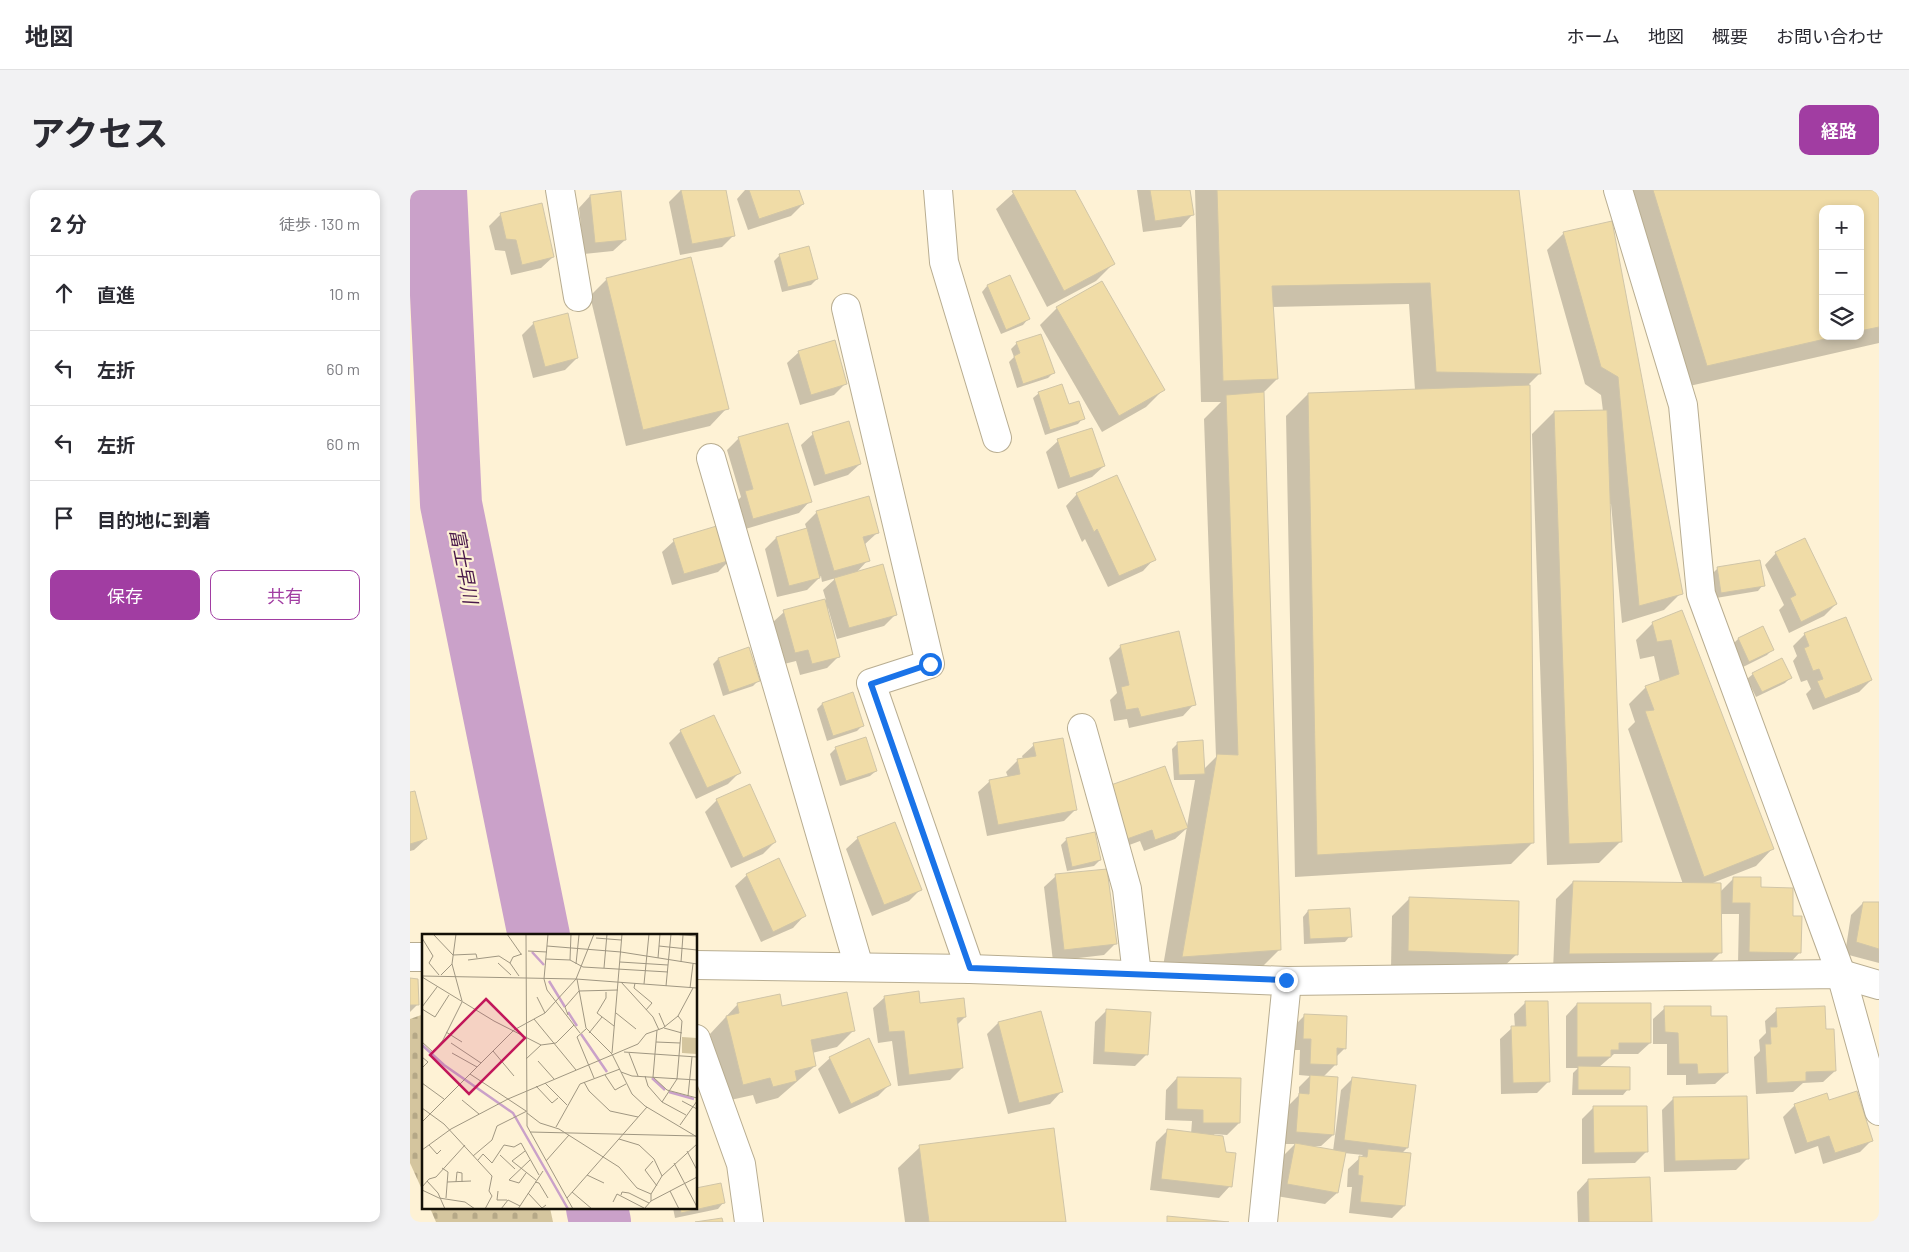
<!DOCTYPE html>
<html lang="ja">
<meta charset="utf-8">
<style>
body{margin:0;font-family:Barlow,"Noto Sans JP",sans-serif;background:#f2f2f3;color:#2b2b33}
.controls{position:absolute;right:15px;top:15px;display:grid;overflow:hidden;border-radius:10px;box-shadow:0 2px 8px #0003}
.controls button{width:45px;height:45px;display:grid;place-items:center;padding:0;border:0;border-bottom:1px solid #e1e1e2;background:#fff;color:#2b2b33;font:25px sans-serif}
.stop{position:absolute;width:15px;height:15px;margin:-11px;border:4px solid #1a73e8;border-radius:50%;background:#fff}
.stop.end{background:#1a73e8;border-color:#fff;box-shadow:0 1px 5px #0008}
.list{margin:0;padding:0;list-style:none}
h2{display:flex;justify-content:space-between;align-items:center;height:65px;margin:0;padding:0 20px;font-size:21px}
h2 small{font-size:16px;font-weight:400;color:#7c7c81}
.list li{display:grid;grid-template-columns:32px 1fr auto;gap:15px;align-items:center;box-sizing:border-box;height:75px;padding:0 20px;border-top:1px solid #e1e1e2}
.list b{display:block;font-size:19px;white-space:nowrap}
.list em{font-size:16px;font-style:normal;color:#7c7c81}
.actions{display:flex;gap:10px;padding:15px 20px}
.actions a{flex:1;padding:11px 0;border:1px solid #a13da2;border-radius:10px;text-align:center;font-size:18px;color:#a13da2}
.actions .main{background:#a13da2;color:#fff}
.icon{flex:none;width:28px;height:28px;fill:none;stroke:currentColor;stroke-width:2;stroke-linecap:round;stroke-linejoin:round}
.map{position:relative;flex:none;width:1469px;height:1032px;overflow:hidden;border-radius:10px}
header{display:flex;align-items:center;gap:30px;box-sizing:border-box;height:70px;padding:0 25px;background:#fff;border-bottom:1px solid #e1e1e2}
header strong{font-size:24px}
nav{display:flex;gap:28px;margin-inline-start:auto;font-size:18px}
.intro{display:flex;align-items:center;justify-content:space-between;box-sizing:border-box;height:120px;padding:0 30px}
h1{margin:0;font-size:35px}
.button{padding:12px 22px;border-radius:10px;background:#a13da2;color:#fff;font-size:18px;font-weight:700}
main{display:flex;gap:30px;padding:0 30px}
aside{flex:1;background:#fff;border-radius:10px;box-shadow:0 2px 8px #0003}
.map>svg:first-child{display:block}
.cemetery{fill:url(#cemetery-stones)}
.shadow{fill:#0003;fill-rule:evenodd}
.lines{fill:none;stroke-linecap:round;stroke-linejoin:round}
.river{stroke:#caa1c9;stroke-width:62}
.building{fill:#f0dca7;stroke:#d0c5a8}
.minor-casing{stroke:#b8ad91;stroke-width:30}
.tertiary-casing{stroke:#b8ad91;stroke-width:30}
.minor{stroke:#fff;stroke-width:28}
.tertiary{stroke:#fff;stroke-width:28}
.route{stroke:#1a73e8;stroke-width:6}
.labels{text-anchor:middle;stroke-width:4.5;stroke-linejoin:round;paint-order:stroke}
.water-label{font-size:19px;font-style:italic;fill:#4a194b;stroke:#fef2d5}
.inset-river{fill:none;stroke:#caa1c9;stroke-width:2.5}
.inset-road{fill:none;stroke:#a09782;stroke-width:1}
.view{fill:#c2185b;fill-opacity:0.15;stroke:#c2185b;stroke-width:2.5}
.inset-edge{fill:none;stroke:#130f06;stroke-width:2.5}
</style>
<header>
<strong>地図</strong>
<nav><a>ホーム</a><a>地図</a><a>概要</a><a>お問い合わせ</a></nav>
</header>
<div class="intro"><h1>アクセス</h1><a class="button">経路</a></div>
<main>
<aside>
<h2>2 分<small>徒歩 · 130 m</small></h2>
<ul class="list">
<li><svg class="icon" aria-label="ahead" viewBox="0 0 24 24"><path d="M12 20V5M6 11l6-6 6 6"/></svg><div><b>直進</b></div><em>10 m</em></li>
<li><svg class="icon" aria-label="left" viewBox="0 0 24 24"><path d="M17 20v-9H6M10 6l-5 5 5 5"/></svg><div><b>左折</b></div><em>60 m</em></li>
<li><svg class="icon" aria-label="left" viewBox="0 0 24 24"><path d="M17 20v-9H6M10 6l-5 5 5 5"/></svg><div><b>左折</b></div><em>60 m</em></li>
<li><svg class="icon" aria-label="arrive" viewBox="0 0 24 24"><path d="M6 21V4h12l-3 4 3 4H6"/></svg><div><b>目的地に到着</b></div></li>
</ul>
<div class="actions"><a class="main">保存</a><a>共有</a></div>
</aside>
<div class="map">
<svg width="1469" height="1032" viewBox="0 0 1469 1032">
<defs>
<pattern id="cemetery-stones" width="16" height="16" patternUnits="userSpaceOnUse" patternTransform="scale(1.25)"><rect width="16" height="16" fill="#d4c59e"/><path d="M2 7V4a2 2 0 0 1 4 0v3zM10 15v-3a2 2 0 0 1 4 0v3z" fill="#b5a887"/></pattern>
</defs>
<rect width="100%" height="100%" fill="#fef2d5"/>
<!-- cemetery -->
<g class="cemetery">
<path d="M14 824V1004L0 973V829Z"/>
<path d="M20 1018H140L143 1032H26Z"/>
</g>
<!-- shadow -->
<g class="shadow">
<path d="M271 0H315L324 45 312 57 270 65 259 12Z"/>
<path d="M335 0H388L393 14 381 26 338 40 327 9Z"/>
<path d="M607 0H664L703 74 686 91 637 117 586 19Z"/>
<path d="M727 0H779L782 25 771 37 733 42Z"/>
<path d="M785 0H1108L1130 183 1119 194 1123 652 1101 674 885 687 876 226 898 204 1005 200 999 114 862 117 867 189 853 203 870 759 848 781 751 788 785 590H764L762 559 768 553 793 580 806 567 794 229 811 212H791Z"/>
<path d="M1214 0H1469V153L1275 197ZM1413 19H1450V146H1413Z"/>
<path d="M180 6 215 50 203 61 174 64 169 18Z"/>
<path d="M91 24 143 67 131 78 101 85 95 61 85 60 79 36Z"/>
<path d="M1201 32 1271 403 1254 420 1212 433 1201 314H1199L1211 651 1189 673 1137 675 1122 244 1144 222 1193 221 1191 205 1175 194 1137 60 1154 43Z"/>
<path d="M370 65 407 89 401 95 372 102 364 71Z"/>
<path d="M600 86 618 129 613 135 591 144 572 102 577 96Z"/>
<path d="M197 89 317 218 300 236 216 256 180 106Z"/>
<path d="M647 118 753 200 736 217 692 242 630 135Z"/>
<path d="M124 133 167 168 155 180 123 188 112 145Z"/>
<path d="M607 153 644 182 638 188 607 198 599 172 604 167 601 159Z"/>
<path d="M389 162 436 193 424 205 390 215 377 173Z"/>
<path d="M629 203 658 215 673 228 668 234 635 245 623 208Z"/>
<path d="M403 244 450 274 438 285 404 296 391 255Z"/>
<path d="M329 248 400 311 389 323 332 340 324 314 331 307 317 260Z"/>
<path d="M648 251 694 276 682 287 648 299 636 262Z"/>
<path d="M667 304 744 369 733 381 698 397 675 349 672 352 656 316Z"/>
<path d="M407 322 467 343 454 355 458 370 446 383 486 424 474 436 427 449 418 418 416 419 429 466 417 478 390 485 386 471 374 474 362 433 374 422 416 410 413 400 426 388 412 392 411 386 397 400 367 407 355 359 366 348 397 340 395 334Z"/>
<path d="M264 351 320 370 308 382 262 395 252 362Z"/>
<path d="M1366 363 1426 414 1414 426 1379 443 1369 420 1374 415 1355 375Z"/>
<path d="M1308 378 1353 395 1348 401 1306 408 1302 384Z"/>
<path d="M1271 421 1363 658 1346 676 1300 694 1310 702 1324 688 1350 698 1381 728 1390 762 1379 774 1328 773 1329 724H1310L1311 762 1294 779 1143 780 1146 709 1163 692 1273 694 1218 539 1225 532 1219 514 1236 497 1250 492 1244 466 1230 469 1226 450 1243 433Z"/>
<path d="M1352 438 1363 459 1357 465 1333 477 1323 454 1328 449Z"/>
<path d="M1395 444 1461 490 1449 502 1403 520 1396 504 1401 499 1397 490 1391 492 1383 471 1387 466 1383 456Z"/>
<path d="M711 456 784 514 773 526 719 538 717 529 704 531 700 510 707 503 699 468Z"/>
<path d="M308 469 348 491 343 496 313 506 303 474Z"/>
<path d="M1343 484 1380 488 1375 493 1346 507 1337 489Z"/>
<path d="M412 514 452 536 447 541 417 551 407 519Z"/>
<path d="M271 541 329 583 318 594 286 609 259 553Z"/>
<path d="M624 555 666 619 654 631 577 646 568 602 580 591 598 587 596 582 608 570 613 569 612 566Z"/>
<path d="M426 558 466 581 460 586 430 596 420 564Z"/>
<path d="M0 603 16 649 4 660 0 661Z"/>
<path d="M687 609 777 638 765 649 734 661 730 651 706 660Z"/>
<path d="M307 610 365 652 353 664 321 678 295 622Z"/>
<path d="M448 648 510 700 499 711 462 726 436 659Z"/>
<path d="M657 649 690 670 684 676 657 681 651 655Z"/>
<path d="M337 685 394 726 383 738 351 752 325 696Z"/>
<path d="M646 686 706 753 694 765 643 771 634 697Z"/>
<path d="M999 709 1107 764 1089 781 981 778 982 726Z"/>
<path d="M1453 713H1469V773L1435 764 1441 725Z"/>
<path d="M898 721 940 746 935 752 894 754 893 727Z"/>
<path d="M0 790 7 815 0 822Z"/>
<path d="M369 805 371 818 444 840 427 857 402 863 405 876 368 908 346 914 343 905 316 911 300 844 327 815Z"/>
<path d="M475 807 555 827 547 835 552 878 540 890 488 896 482 851 468 853 463 818Z"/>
<path d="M1116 812 1139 891 1127 903 1091 904 1090 849 1102 838H1105L1104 824Z"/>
<path d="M1167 814 1240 853 1228 864H1204L1188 878 1218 899 1213 905H1162L1163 883 1168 878H1156V826Z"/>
<path d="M1255 818 1300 827 1317 883 1305 894 1276 895V885H1257V854H1243V829Z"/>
<path d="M697 820 737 864 725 876 683 874 685 832Z"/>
<path d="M1367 820 1415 841 1425 881 1413 892 1393 893 1383 902 1346 904 1344 867 1350 861 1349 850 1356 843 1355 831Z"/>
<path d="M630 822 651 902 640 914 598 924 577 844 588 833Z"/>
<path d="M895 825 935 858 926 867 925 875 913 887 923 945 911 956H904V958L923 961 931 900 942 889 997 958 991 964 994 1016 982 1028 939 1023 942 997H937L938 979 953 965 934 963 927 1003 915 1014 866 1006 873 966 885 954H875L878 916 889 905V897L900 886 889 885 890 860H882L883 837Z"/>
<path d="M420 868 480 894 468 906 429 924 408 879Z"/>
<path d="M767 888 829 933 817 945 804 944 820 996 809 1008 740 1000 746 952 757 941 781 944 782 931 755 930 756 900Z"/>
<path d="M1263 909 1338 968 1326 980 1254 982 1252 920Z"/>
<path d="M1419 912 1462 950 1450 962 1413 974 1408 956 1385 964 1373 927 1385 915Z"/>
<path d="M1184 917 1236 962 1225 973 1172 974V929Z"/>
<path d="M510 957 655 1032H495L488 978Z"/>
<path d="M1178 990 1240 1032H1168L1167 1002Z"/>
<path d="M313 1013 308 1019 265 1028 263 1018H286Z"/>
</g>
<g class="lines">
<!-- river -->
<g class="river">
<path d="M26 0 41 314 129 746"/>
<path d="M187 1018 190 1032"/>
</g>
</g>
<!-- building -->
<g class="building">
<path d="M271 0H316L325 46 282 54Z"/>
<path d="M339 0H389L394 14 349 29Z"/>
<path d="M604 0H665L705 74 654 101 602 1Z"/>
<path d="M740 0H780L784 25 745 31Z"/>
<path d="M807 0H1109L1131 184 1026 182 1020 93 862 96 868 189 813 191Z"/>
<path d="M1243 0H1469V137L1450 141V19H1413V146H1428L1297 176Z"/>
<path d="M211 1 216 50 185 53 180 5Z"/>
<path d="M132 13 144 67 112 75 106 50 96 49 90 23Z"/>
<path d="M1202 31 1273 404 1229 416 1208 187 1191 177 1153 42Z"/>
<path d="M399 56 408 89 378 97 369 64Z"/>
<path d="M281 67 319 219 233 240 196 88Z"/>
<path d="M600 85 620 129 596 140 577 95Z"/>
<path d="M692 91 755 200 709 226 646 117Z"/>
<path d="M158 123 168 168 135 177 123 132Z"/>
<path d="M631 144 645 183 613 194 604 166 610 163 606 152Z"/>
<path d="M425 150 437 194 401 205 388 161Z"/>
<path d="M652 194 659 214 669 211 675 229 640 240 628 202Z"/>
<path d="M1120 195 1124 653 907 665 898 203Z"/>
<path d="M854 202 871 760 772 767 807 564 828 565 816 205Z"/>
<path d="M1197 220 1212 652 1159 654 1144 221Z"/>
<path d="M439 231 451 274 415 285 402 242Z"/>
<path d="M378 233 402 312 343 329 335 301 343 299 328 247Z"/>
<path d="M682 238 695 276 660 288 647 249Z"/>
<path d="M707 285 746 370 709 386 687 339 684 342 666 303Z"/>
<path d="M459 306 469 343 453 347 460 371 424 381 406 321Z"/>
<path d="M310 335 321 370 274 384 263 349Z"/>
<path d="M397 338 410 388 379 396 366 347Z"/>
<path d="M1395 348 1427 414 1391 432 1380 408 1386 405 1365 362Z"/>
<path d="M1350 370 1355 396 1311 403 1307 377Z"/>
<path d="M473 374 487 425 439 438 424 388Z"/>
<path d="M415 409 430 467 402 474 398 460 385 463 373 420Z"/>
<path d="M1272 420 1364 659 1294 687 1235 521 1244 520 1235 496 1269 484 1261 450 1247 452 1242 432Z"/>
<path d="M1436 427 1462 490 1415 509 1407 491 1413 489 1409 479 1403 481 1394 458 1399 456 1394 443Z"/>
<path d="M1353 436 1364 460 1339 472 1328 448Z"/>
<path d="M769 441 786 515 731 527 728 518 716 520 711 497 719 495 710 455Z"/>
<path d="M339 457 350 491 319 502 308 468Z"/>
<path d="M1372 468 1382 488 1352 502 1342 483Z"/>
<path d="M443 502 454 536 423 546 412 513Z"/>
<path d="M304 525 331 583 297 598 270 540Z"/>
<path d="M456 547 467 581 436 591 425 557Z"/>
<path d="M653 548 667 620 588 635 579 590 610 584 607 569 626 566 623 553Z"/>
<path d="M793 550 795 584 769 585 767 552Z"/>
<path d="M755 576 778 638 745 650 742 640 717 649 698 596Z"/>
<path d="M340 594 366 652 333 668 306 609Z"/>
<path d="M5 601 17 649 0 654V602Z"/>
<path d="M485 632 512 700 474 715 447 647Z"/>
<path d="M685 642 691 670 662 677 656 648Z"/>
<path d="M369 668 396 726 363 742 336 684Z"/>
<path d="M697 679 707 754 654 760 645 684Z"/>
<path d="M1323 687H1351V697L1383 698V726H1392L1391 763 1339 762 1340 713H1322Z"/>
<path d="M1163 691 1311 693 1312 763 1159 764Z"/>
<path d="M999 707 1109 711 1108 765 998 761Z"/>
<path d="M1453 712H1469V759L1446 752Z"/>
<path d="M940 718 942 747 900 749 898 720Z"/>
<path d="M0 788 8 789 9 815H0Z"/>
<path d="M509 801 510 813 554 808 556 827 547 828 553 878 499 885 494 841 479 842 474 806Z"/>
<path d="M437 802 445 841 401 850 406 876 385 881 387 891 363 897 360 888 333 895 316 826 329 823 327 813 370 804 372 816Z"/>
<path d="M1115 811H1138L1140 892 1103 893 1101 836H1116Z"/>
<path d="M1167 813H1241V853H1209V860H1201V867H1167Z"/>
<path d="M1254 816H1301V826H1317L1318 883 1288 884 1287 874H1269L1268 843 1255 842Z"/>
<path d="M1415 816 1416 839H1424L1426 881 1396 882V891L1357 893 1355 854H1361L1360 837H1367L1366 818Z"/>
<path d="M696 819 741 822 738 865 694 862Z"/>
<path d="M631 821 653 902 609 913 588 832Z"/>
<path d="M894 824 937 826 936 859 927 858V875L900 874 901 849H893Z"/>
<path d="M459 848 481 895 441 914 419 867Z"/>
<path d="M1168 876 1220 877V900H1168Z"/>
<path d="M900 885 928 887 924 945 886 942 889 903 899 904Z"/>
<path d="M767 887 831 888 830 933H793V920L767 919Z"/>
<path d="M942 887 1006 895 998 958 934 950Z"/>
<path d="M1447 901 1463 951 1425 963 1419 946 1397 953 1384 914 1417 903 1419 910Z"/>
<path d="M1337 906 1339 969 1265 971 1263 907Z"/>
<path d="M1183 916H1237L1238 962 1184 963Z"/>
<path d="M644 938 656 1032H519L509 955Z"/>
<path d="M757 939 813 946 816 962 826 963 822 997 751 989Z"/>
<path d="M885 953 936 962 928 1003 877 994Z"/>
<path d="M958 959 1001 963 995 1016 950 1012 953 986 948 985 949 966 957 967Z"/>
<path d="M1240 987 1242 1032H1179L1178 989Z"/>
<path d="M311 993 315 1013 271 1023 270 1018H286V998Z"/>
<path d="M757 1026 819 1032H757Z"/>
<path d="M312 1028 313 1032H285Z"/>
</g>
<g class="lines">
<defs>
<g id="minor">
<path d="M150 0 168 107"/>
<path d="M528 0 534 72 587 248"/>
<path d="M1208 0 1273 215 1291 404 1431 784 1469 921"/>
<path d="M436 118 520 474 461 493 560 779"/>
<path d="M301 268 449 777"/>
<path d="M672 538 717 699 727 785"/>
<path d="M286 849 331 974 339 1032"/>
<path d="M853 1032 877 791"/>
</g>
<g id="tertiary">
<path d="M0 767H14"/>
<path d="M286 775 560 779 877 791 1431 784 1469 795"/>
</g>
</defs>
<!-- minor casing -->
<use href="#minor" class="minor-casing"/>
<!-- tertiary casing -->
<use href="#tertiary" class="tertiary-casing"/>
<!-- minor -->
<use href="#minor" class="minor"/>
<!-- tertiary -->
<use href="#tertiary" class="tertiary"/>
</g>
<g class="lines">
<!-- route -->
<path class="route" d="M520 474 461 494 560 778 876 790"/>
</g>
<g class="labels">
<!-- water labels -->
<g class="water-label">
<text transform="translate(54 376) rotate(79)" y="7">富士早川</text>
</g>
</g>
<!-- overview -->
<g transform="translate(12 744)">
<rect width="275" height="275" fill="#fef2d5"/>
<path d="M260 103 275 104V120L260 119Z" fill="#d4c59e"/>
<path class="inset-river" d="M110 18 122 31M127 47 143 73M146 78 155 92M159 100 185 138M0 111 22 131 91 179 146 275M230 144 243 156M247 158 272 165"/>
<path class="inset-road" d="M11 0 31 21 54 20 55 24M34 0 30 30 40 67M85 0 99 20M104 0 105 192 151 275M126 0 122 45 125 56 158 99M172 0 154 45 275 54M250 0 275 2M0 4 11 22 7 29 17 41M174 4 199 6M125 12 199 18 275 30M237 12 275 16M106 17 125 18M236 24 238 0M124 25 148 26 161 33 246 38M46 26 77 22 88 29 97 42M148 26 149 0M198 28 246 31M259 28 261 1M76 29 89 41M88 29 91 23 100 20M154 30 157 1M182 34 185 0M19 41 30 30M0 42 154 45M0 43 72 87 119 111 134 109 152 91M155 45 164 94 190 120 210 160 223 172 275 203M199 48 231 83 237 96M213 49 212 54 230 69 224 76M222 50 227 0M244 52 249 0M268 54 271 30M184 58V64L175 79 192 92M115 63 123 79M0 73 15 53M0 75 13 83 27 61M194 79 214 95M237 79 243 93M146 81 143 73 157 57 196 56M112 85 154 136M242 94 260 99M164 95 155 103 172 144M235 96 231 143 245 156 275 164M24 98 40 108M167 99 180 83M0 108 11 118 21 106 40 68M234 108 258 109M29 109 59 129M71 117 92 142M202 118 275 123M30 119 55 133M190 119 200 0M207 119 216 142M0 123 6 128 0 134M104 125 119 111M116 127 132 145M199 138 210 142 275 146M48 140 104 177M183 141 193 156 204 150M223 142 226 152 240 168 264 181M162 148 167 157 188 177 216 183M0 149 22 165M123 149 145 171M114 152 130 169 136 164M266 162 270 123M40 166 57 180M260 167 275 175M240 168 255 145 260 87 256 82M0 174 22 190 70 242 67 257 70 262 63 275M105 179 118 189 137 195 197 233 215 254 229 260M0 188 92 96 123 79 154 45M258 191 275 167M134 193 158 150 198 135M108 198 274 202M197 205 217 211 232 225 240 242M7 211 15 220 19 216M0 216 29 195 86 165 216 110 224 100 241 94 256 82 271 54M265 217 275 236M78 221 93 235M51 222 70 206 75 192 105 177M56 226 61 220 70 229 82 211 92 213 99 209 117 241M90 227 114 246M90 227 103 217M124 227 147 201M231 227 223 236 235 252M252 229 275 273M20 234 26 238 24 264M104 239 97 249 87 246 108 226M165 241 182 249M5 247 16 259 23 275M25 248 49 247M34 248 35 238 40 239V248M113 248 117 249 126 264M0 253 7 245 14 243 43 211M0 256 17 264 43 268 53 275M76 257 75 266H85M248 257 257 275M150 258 170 275M106 259 120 274 124 271M199 261 200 258 207 259 227 269M145 264 225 173M229 267V260L240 242 275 210M191 268 195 260 222 274M79 275 86 266 98 272M96 275 121 237M222 275 229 267 275 243"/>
<path class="view" d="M64 65 103 104 47 160 8 121Z"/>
<rect width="275" height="275" class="inset-edge"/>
</g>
</svg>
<div class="controls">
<button>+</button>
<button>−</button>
<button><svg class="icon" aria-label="layers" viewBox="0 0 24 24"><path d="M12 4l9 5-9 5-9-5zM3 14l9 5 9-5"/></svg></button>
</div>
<div class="stop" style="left:520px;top:474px"></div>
<div class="stop end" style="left:876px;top:790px"></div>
</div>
</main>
